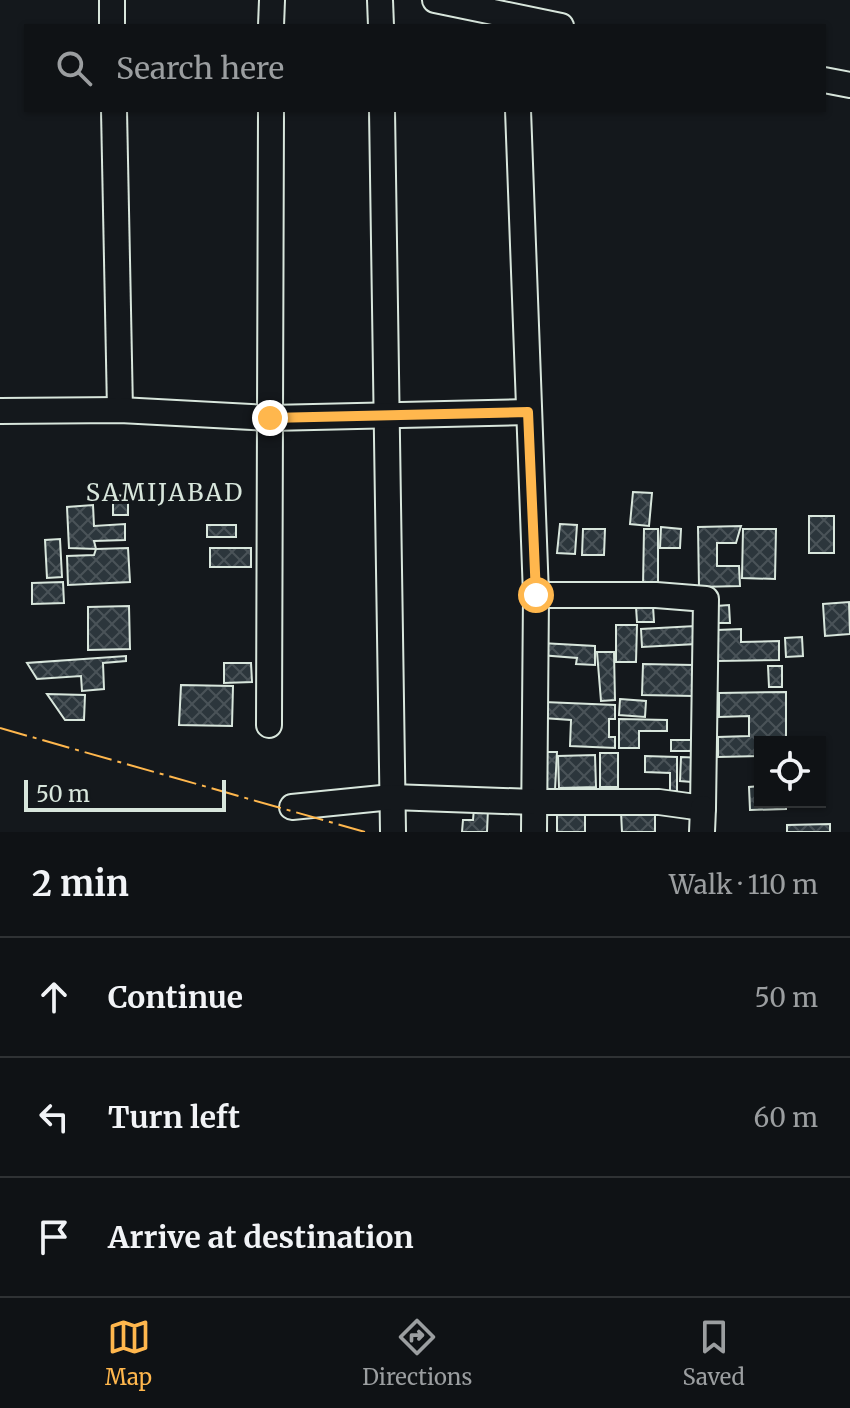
<!DOCTYPE html>
<meta charset="utf-8">
<style>
body{margin:0;font-family:Merriweather,serif;background:#181b1e;color:#f1f3f6}
.controls{position:absolute;right:24px;bottom:24px;display:grid;overflow:hidden;border-radius:0px;box-shadow:0 2px 6px #0004}
.controls button{width:72px;height:72px;display:grid;place-items:center;padding:0;border:0;border-bottom:2px solid #2f3234;background:#0f1215;color:#f1f3f6;font:40px sans-serif}
.scale{position:absolute;left:24px;bottom:20px;width:202px;box-sizing:border-box;padding-left:8px;border:4px solid #d8e6dc;border-top:0;font-size:22px;line-height:28px;white-space:nowrap;color:#d8e6dc;-webkit-text-stroke:6px #14181c;paint-order:stroke}
.stop{position:absolute;width:24px;height:24px;margin:-18px;border:6px solid #ffb74d;border-radius:50%;background:#fff}
.stop.end{background:#ffb74d;border-color:#fff;box-shadow:0 2px 8px #0008}
.list{margin:0;padding:0;list-style:none}
h2{display:flex;justify-content:space-between;align-items:center;height:104px;margin:0;padding:0 32px;font-size:34px}
h2 small{font-size:26px;font-weight:400;color:#9b9ea0}
.list li{display:grid;grid-template-columns:52px 1fr auto;gap:24px;align-items:center;box-sizing:border-box;height:120px;padding:0 32px;border-top:2px solid #2f3234}
.list b{display:block;font-size:30px;white-space:nowrap}
.list em{font-size:26px;font-style:normal;color:#9b9ea0}
.icon{flex:none;width:44px;height:44px;fill:none;stroke:currentColor;stroke-width:2;stroke-linecap:round;stroke-linejoin:round}
.map{position:relative;flex:none;width:850px;height:832px;overflow:hidden}
.search{position:absolute;background:#0f1215;box-shadow:0 2px 6px #0004;left:24px;right:24px;top:24px;height:88px;display:flex;align-items:center;gap:20px;box-sizing:border-box;padding:0 28px;border-radius:0px;color:#9b9ea0;font-size:30px}
.sheet{height:464px;background:#0f1215}
nav{display:flex;justify-content:space-around;align-items:center;box-sizing:border-box;height:112px;border-top:2px solid #2f3234;background:#0f1215;font-size:22px;color:#9b9ea0}
nav a{display:grid;justify-items:center;gap:4px}
nav .on{color:#ffb74d}
.map>svg:first-child{display:block}
.building{fill:url(#building-cross-hatch);stroke:#d8e6dc;stroke-width:2}
.lines{fill:none;stroke-linecap:round;stroke-linejoin:round}
.street-casing{stroke:#d8e6dc;stroke-width:28}
.street{stroke:#14181c;stroke-width:24}
.power{stroke:#ffb74d;stroke-width:2;stroke-dasharray:28 6 4 6;stroke-linecap:butt}
.route{stroke:#ffb74d;stroke-width:10}
.labels{text-anchor:middle;stroke-width:6;stroke-linejoin:round;paint-order:stroke}
.neighbourhood-label{font-size:24px;letter-spacing:2px;fill:#d8e6dc;stroke:#14181c}
</style>
<div class="map">
<svg width="850" height="832" viewBox="0 0 850 832">
<defs>
<pattern id="building-cross-hatch" width="8" height="8" patternUnits="userSpaceOnUse" patternTransform="scale(2)"><rect width="8" height="8" fill="#2c363c"/><path d="M0 0l8 8M0 8l8-8" fill="none" stroke="#4a5358"/></pattern>
</defs>
<rect width="100%" height="100%" fill="#14181c"/>
<!-- building -->
<g class="building">
<path d="M633 492 652 493 649 526 630 524Z"/>
<path d="M113 495 128 496V515H113Z"/>
<path d="M93 505 94 526 125 524V540L94 541 96 549 69 548 67 507Z"/>
<rect x="809" y="516" width="25" height="37"/>
<path d="M560 524 577 525 575 554 557 553Z"/>
<rect x="207" y="525" width="29" height="12"/>
<path d="M741 526 736 543H717V566H739L740 586 699 587 698 527Z"/>
<path d="M661 527 681 529 680 548H660Z"/>
<path d="M583 529H605L604 555H582Z"/>
<path d="M644 529H658V587H643Z"/>
<path d="M743 529H776L775 579 742 578Z"/>
<path d="M60 539 62 577 47 578 45 540Z"/>
<path d="M128 548 130 582 68 585 67 556 94 555 96 549Z"/>
<rect x="210" y="548" width="41" height="19"/>
<path d="M63 582 64 603 32 604V583Z"/>
<path d="M849 602 850 634 825 636 823 604Z"/>
<path d="M729 605 730 623H717L716 606Z"/>
<path d="M129 606 130 649 88 650V607Z"/>
<path d="M653 606 654 622H637L636 607Z"/>
<path d="M616 625H637L636 662H616Z"/>
<path d="M695 626 696 644 642 647 641 629Z"/>
<path d="M741 629V642L779 641V660L718 661 717 630Z"/>
<path d="M802 637 803 656 786 657 785 638Z"/>
<path d="M541 643 595 646V665L576 664 577 658 540 655Z"/>
<path d="M597 652H614L615 700 601 701Z"/>
<path d="M126 656V661L103 663 104 689 82 691 81 676 37 679 27 663Z"/>
<path d="M224 663H251L252 682 224 683Z"/>
<path d="M643 664 693 665V696L642 695Z"/>
<path d="M768 666H782V687H769Z"/>
<path d="M181 685 233 686 232 726 179 725Z"/>
<path d="M786 692V742H760V756L718 757V737L749 736V716L719 717V693Z"/>
<path d="M47 694 85 695 84 720H65Z"/>
<path d="M620 699 646 701 645 717 619 715Z"/>
<path d="M544 702 615 705V719H609V737H615V748L570 746 571 720 543 718Z"/>
<path d="M619 719 667 720V731H639V748H619Z"/>
<rect x="671" y="740" width="22" height="11"/>
<path d="M546 752H557L555 790H544Z"/>
<rect x="600" y="753" width="18" height="34"/>
<path d="M595 755 596 787 559 788 558 756Z"/>
<path d="M645 756 677 757V791H670V773L645 772Z"/>
<path d="M681 757 704 758V783L680 781Z"/>
<path d="M760 786V802H786V809L750 810 749 787Z"/>
<rect x="557" y="807" width="28" height="25"/>
<path d="M474 808 488 809 487 832H462L463 820H473Z"/>
<path d="M655 811V832H622L621 812Z"/>
<path d="M830 824V832H787V825Z"/>
</g>
<g class="lines">
<defs>
<g id="street">
<path d="M112 0V26"/>
<path d="M380 0 381 26"/>
<path d="M435 0 561 26"/>
<path d="M271 26 272 0"/>
<path d="M824 80 850 85"/>
<path d="M114 110 120 410"/>
<path d="M382 110 393 832"/>
<path d="M518 110 536 595 534 832"/>
<path d="M0 411 120 410 270 418 528 412"/>
<path d="M269 725 271 110"/>
<path d="M292 807 392 797 534 802H659L703 808 706 599 656 595H536"/>
<path d="M702 832 703 808"/>
</g>
</defs>
<!-- street casing -->
<use href="#street" class="street-casing"/>
<!-- street -->
<use href="#street" class="street"/>
<!-- power -->
<path class="power" d="M0 728 365 832"/>
</g>
<g class="lines">
<!-- route -->
<path class="route" d="M270 418 528 412 536 595"/>
</g>
<g class="labels">
<!-- neighbourhood labels -->
<g class="neighbourhood-label">
<text x="165" y="501">SAMIJABAD</text>
</g>
</g>
</svg>
<div class="controls">
<button><svg class="icon" aria-label="locate" viewBox="0 0 24 24"><circle cx="12" cy="12" r="6"/><path d="M12 2v4M12 18v4M2 12h4M18 12h4"/></svg></button>
</div>
<div class="scale">50 m</div>
<div class="stop" style="left:536px;top:595px"></div>
<div class="stop end" style="left:270px;top:418px"></div>
<div class="search"><svg class="icon" aria-label="search" viewBox="0 0 24 24"><circle cx="10" cy="10" r="6"/><path d="M15 15l6 6"/></svg>Search here</div>
</div>
<section class="sheet">
<h2>2 min<small>Walk · 110 m</small></h2>
<ul class="list">
<li><svg class="icon" aria-label="ahead" viewBox="0 0 24 24"><path d="M12 20V5M6 11l6-6 6 6"/></svg><div><b>Continue</b></div><em>50 m</em></li>
<li><svg class="icon" aria-label="left" viewBox="0 0 24 24"><path d="M17 20v-9H6M10 6l-5 5 5 5"/></svg><div><b>Turn left</b></div><em>60 m</em></li>
<li><svg class="icon" aria-label="arrive" viewBox="0 0 24 24"><path d="M6 21V4h12l-3 4 3 4H6"/></svg><div><b>Arrive at destination</b></div></li>
</ul>
</section>
<nav>
<a class="on"><svg class="icon" aria-label="map" viewBox="0 0 24 24"><path d="M3 6l6-2 6 2 6-2v14l-6 2-6-2-6 2zM9 4v14M15 6v14"/></svg>Map</a>
<a><svg class="icon" aria-label="directions" viewBox="0 0 24 24"><path d="M12 3l9 9-9 9-9-9zM9 14v-3h6M13 9l2 2-2 2"/></svg>Directions</a>
<a><svg class="icon" aria-label="saved" viewBox="0 0 24 24"><path d="M7 4h10v16l-5-4-5 4z"/></svg>Saved</a>
</nav>
